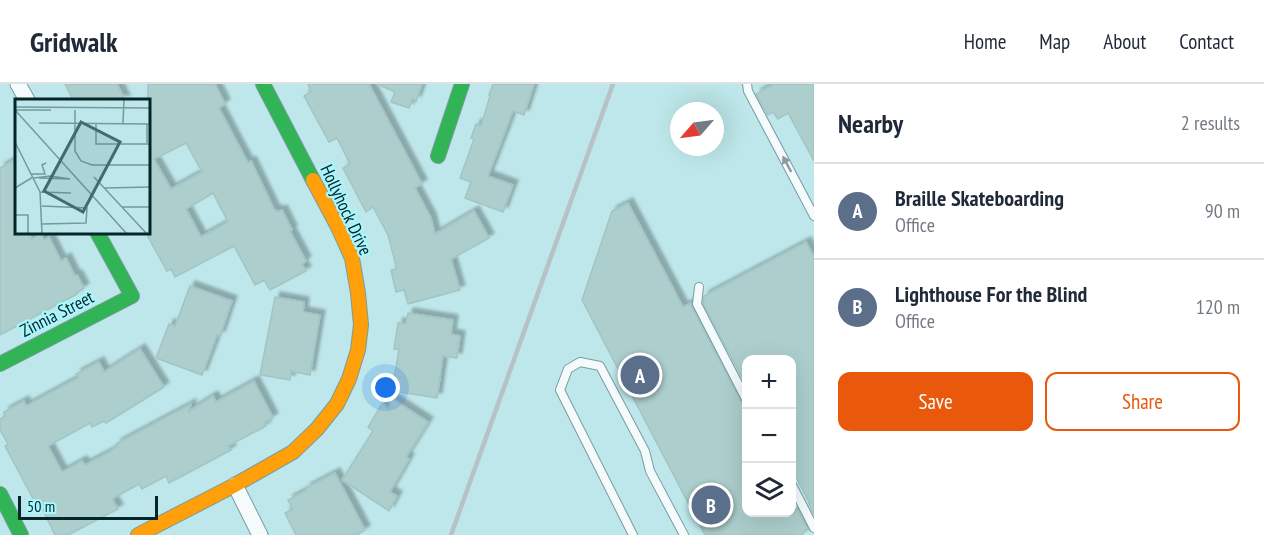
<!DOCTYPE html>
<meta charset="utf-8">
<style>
body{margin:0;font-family:"PT Sans Narrow",sans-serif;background:#f2f2f3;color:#1f2937}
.controls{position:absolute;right:18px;bottom:18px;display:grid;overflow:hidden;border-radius:12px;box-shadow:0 6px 24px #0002}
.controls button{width:54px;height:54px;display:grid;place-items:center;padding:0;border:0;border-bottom:2px solid #e0e1e3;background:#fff;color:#1f2937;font:30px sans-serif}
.compass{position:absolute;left:670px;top:18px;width:54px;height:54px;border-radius:50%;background:#fff;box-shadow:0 6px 24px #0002;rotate:242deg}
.scale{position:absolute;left:18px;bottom:15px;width:140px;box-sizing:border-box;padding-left:6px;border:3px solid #042629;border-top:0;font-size:16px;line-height:21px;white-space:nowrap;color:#042629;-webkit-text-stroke:4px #a9f7fe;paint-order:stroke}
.you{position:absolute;left:386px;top:304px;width:21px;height:21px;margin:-15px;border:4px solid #fff;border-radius:50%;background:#1a73e8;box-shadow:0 0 0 9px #1a73e833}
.badge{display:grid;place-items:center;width:39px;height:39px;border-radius:50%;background:#ea580c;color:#fff;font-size:20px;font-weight:700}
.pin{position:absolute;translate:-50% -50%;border:3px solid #fff;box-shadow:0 2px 6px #0006}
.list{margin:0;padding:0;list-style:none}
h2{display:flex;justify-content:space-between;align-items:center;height:78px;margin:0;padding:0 24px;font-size:26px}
h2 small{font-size:20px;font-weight:400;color:#747a83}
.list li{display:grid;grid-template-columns:39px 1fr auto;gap:18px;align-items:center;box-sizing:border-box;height:96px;padding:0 24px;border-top:2px solid #e0e1e3}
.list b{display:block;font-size:22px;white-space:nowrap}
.list p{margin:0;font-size:20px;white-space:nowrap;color:#747a83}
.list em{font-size:20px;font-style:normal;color:#747a83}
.actions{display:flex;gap:12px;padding:18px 24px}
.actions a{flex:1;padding:14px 0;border:2px solid #ea580c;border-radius:12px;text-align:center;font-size:21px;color:#ea580c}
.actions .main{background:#ea580c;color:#fff}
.icon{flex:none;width:33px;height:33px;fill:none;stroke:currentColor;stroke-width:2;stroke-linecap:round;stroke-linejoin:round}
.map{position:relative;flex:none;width:814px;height:451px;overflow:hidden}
header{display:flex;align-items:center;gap:36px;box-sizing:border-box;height:84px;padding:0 30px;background:#fff;border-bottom:2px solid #e0e1e3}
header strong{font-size:28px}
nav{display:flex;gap:33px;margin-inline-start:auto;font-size:21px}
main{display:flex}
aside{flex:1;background:#fff}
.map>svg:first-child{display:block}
.building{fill:#accecc;stroke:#a3c4c3;stroke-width:1.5;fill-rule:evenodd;filter:url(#shadow)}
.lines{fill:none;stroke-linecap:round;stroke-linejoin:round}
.lane-casing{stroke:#799c9f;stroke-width:10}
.street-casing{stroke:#799c9f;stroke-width:17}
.fast-casing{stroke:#799c9f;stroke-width:16}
.slow-casing{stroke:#799c9f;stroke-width:16}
.lane{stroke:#f5fbfc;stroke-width:8}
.street{stroke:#f5fbfc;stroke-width:15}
.fast{stroke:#30b455;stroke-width:14}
.slow{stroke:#ff9f0a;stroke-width:14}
.rail{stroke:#b7c2c4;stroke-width:4.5}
.oneway{fill:#899b9d}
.labels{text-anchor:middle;stroke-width:4.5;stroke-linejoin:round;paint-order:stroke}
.street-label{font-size:18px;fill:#042629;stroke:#a9f7fe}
.inset-road{fill:none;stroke:#739a9d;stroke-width:1.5}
.view{fill:#456a6d;fill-opacity:0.15;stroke:#456a6d;stroke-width:3}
.inset-edge{fill:none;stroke:#042629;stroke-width:3}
</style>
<header>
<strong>Gridwalk</strong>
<nav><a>Home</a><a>Map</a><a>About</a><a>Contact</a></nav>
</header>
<main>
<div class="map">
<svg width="814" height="451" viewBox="0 0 814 451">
<defs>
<filter id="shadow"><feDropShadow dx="5" dy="-5" stdDeviation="1.5" flood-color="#0004"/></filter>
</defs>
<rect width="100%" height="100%" fill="#bde7ea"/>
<!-- building -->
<g class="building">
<path d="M65 0H117L125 16H73Z"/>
<path d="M148 0H215L225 20 219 24 248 79 251 77 275 127 277 126 278 128 282 126 292 146 290 147 306 177 302 180 306 187 270 206 264 196 255 201 234 162 175 193 171 185 167 187 148 153ZM186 59 202 88 171 105 154 75ZM213 109 228 138 201 153 186 125Z"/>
<path d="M308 0H369L422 100 415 104 431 134 435 150 474 127 489 154 451 175 460 206 408 220 404 206 396 208 391 186 397 185 388 151 373 123 366 128 343 84 350 80 337 54 329 58 304 12 311 8Z"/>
<path d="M377 0H422L416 17 412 15 409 24 391 18 395 8Z"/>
<path d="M493 0H534L524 31 513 27 488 92 513 101 503 128 465 114 471 98 460 94 474 55 471 54 476 40 481 42 490 12 489 11Z"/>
<path d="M774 0H814V77L788 29 778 35 773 28 768 31 756 10Z"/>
<path d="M16 75V148H28L32 155 41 149 44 156 49 153 61 177 66 174 75 192 77 191 84 204 76 209 77 210 0 251V84Z"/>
<path d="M628 119 683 223 691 219 692 223 741 318 747 321V429H793L798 426 807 444 802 451H705L582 216 612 127Z"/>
<path d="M806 158 814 173V431L809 420H810L792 385V276H747V303L703 219 704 212Z"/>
<path d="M190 202 232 217 220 252 217 251 202 291 156 274 169 240 175 242Z"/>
<path d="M275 213 304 218 303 228 320 231 310 291 291 287 290 296 260 291Z"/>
<path d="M408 229 453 236 451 250 460 252 457 274 443 272 437 314 392 307 399 265H394L398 239 406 240Z"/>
<path d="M140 265 164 303 106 339 104 337 92 343 90 339 48 362 62 388 82 377 85 381 113 366V365L118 362 116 360 191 320 189 327 213 312 216 318 254 297 273 334 264 339 266 342 228 362 231 366 169 399 166 392 142 405 139 400 112 415 118 425 68 451H55L43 426 40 428 5 362 8 360 0 346V335L5 332 4 328 24 317 26 322 78 294 76 290 99 278 104 288Z"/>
<path d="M391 314 428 338 406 373 409 375 390 408 397 412 389 427 342 396 373 347 368 343 382 320 389 325Z"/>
<path d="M335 389 365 446 357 451H296L285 429 293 425 288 416 307 406 306 404Z"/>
</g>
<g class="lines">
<defs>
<g id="lane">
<path d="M747 0 748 7 814 132"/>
<path d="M699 203 697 220 746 315"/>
<path d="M792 401 814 444"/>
<path d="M633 451 560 306 568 285 580 278 600 282 645 367 650 387 684 451"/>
</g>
<g id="street">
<path d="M18 0 27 16"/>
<path d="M235 401 260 451"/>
</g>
<g id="fast">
<path d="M263 0 313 96"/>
<path d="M438 72 462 0"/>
<path d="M0 280 132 212 97 148"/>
<path d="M0 410 21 451"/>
</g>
<path id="slow" d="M138 451 235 401 293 368 317 345 337 320 349 295 358 266 361 241 358 209 352 174 338 143 313 96"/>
</defs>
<!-- lane casing -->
<use href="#lane" class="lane-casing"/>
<!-- street casing -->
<use href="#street" class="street-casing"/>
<!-- fast casing -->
<use href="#fast" class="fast-casing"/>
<!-- slow casing -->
<use href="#slow" class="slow-casing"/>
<!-- lane -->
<use href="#lane" class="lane"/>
<!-- street -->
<use href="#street" class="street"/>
<!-- fast -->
<use href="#fast" class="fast"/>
<!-- slow -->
<use href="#slow" class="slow"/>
<!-- rail -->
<path class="rail" d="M451 451 613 0"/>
</g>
<!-- one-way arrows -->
<defs><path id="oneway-solid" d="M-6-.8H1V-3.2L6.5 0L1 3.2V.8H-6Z" transform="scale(1.5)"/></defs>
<use class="oneway" href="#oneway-solid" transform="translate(787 80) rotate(-118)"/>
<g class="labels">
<!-- street labels -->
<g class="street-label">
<text transform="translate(346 126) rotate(65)" y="6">Hollyhock Drive</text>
<text transform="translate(57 230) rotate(-27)" y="6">Zinnia Street</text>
</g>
</g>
<!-- overview -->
<g transform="translate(15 15)">
<rect width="135" height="135" fill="#bde7ea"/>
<path class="inset-road" d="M0 8 135 9M0 11H36M0 11 112 135M60 11V52L66 62 77 66H135M24 24 135 25M108 24 109 0M81 25V45H135M0 43 25 93 27 135M132 44V25M16 75H30L27 66 31 64M79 78 132 135M19 79 35 77 55 80 24 79M0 89 18 78M89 89 135 88M25 93 56 94M27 107 72 109 71 124 27 125M107 108H135M0 116H13V135"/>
<path class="view" d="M66 23 105 43 68 113 29 92Z"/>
<rect width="135" height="135" class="inset-edge"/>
</g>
</svg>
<div class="controls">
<button>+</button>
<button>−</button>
<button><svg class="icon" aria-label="layers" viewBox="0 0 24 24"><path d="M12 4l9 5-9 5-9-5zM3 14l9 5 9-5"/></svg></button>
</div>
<svg class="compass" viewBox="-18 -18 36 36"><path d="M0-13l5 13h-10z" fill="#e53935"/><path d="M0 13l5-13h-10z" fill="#747a83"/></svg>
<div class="scale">50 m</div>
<div class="you"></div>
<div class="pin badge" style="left:640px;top:291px;background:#5c6f8a">A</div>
<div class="pin badge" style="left:711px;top:421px;background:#5c6f8a">B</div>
</div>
<aside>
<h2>Nearby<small>2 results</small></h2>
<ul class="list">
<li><span class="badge" style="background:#5c6f8a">A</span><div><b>Braille Skateboarding</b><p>Office</p></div><em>90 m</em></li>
<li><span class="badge" style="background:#5c6f8a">B</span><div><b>Lighthouse For the Blind</b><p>Office</p></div><em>120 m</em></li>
</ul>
<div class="actions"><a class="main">Save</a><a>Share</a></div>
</aside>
</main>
